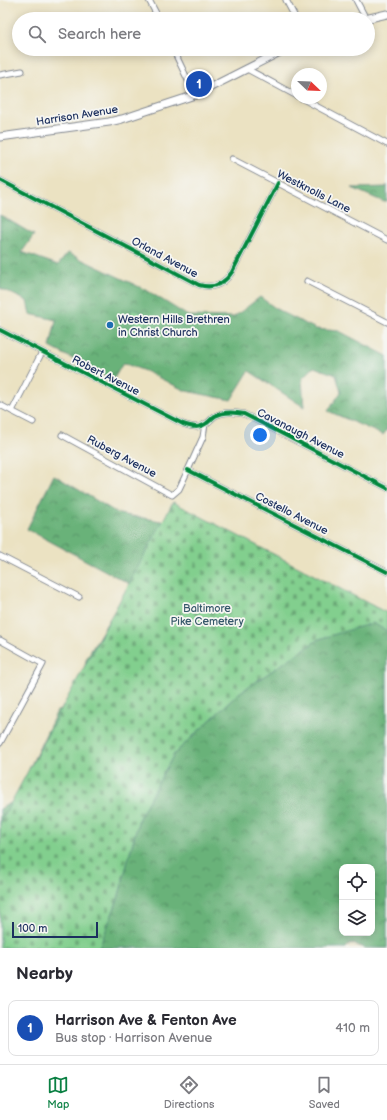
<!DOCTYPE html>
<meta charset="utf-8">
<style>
body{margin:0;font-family:"Balsamiq Sans",sans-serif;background:#f2f2f3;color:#2b2b33}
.controls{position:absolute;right:12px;bottom:12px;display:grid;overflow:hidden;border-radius:8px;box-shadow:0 2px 10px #0003}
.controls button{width:36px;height:36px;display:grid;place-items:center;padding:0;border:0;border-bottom:1px solid #e1e1e2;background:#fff;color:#2b2b33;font:20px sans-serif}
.compass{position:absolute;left:291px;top:68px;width:36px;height:36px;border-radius:50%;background:#fff;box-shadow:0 2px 10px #0003;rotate:113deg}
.scale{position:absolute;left:12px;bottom:10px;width:86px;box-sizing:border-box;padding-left:4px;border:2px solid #1b2f5e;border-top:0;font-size:11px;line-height:14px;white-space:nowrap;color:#1b2f5e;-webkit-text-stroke:3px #f6f6f2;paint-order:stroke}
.you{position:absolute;left:260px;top:435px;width:14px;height:14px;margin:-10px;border:3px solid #fff;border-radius:50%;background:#1a73e8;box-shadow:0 0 0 6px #1a73e833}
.badge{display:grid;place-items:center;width:26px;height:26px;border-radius:50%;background:#0b8043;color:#fff;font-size:13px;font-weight:700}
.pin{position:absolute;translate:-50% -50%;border:2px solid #fff;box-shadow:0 1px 4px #0006}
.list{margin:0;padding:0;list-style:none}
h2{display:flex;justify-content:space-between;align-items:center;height:52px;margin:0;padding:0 16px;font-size:17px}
h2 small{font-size:13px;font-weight:400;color:#7c7c81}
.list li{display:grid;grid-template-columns:26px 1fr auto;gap:12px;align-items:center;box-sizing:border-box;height:56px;margin:0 8px 8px;padding:0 8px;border:1px solid #e1e1e2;border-radius:8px}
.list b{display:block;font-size:15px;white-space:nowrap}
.list p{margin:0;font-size:13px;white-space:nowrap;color:#7c7c81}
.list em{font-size:13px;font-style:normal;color:#7c7c81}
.icon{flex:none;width:22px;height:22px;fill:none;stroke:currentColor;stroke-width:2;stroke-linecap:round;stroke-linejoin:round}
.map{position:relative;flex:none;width:387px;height:948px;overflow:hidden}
.search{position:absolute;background:#fff;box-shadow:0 2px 10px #0003;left:12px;right:12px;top:12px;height:44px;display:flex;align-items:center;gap:10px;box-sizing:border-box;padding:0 14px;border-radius:22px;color:#7c7c81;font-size:15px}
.sheet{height:116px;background:#fff}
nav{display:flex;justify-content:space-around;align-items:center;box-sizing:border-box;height:56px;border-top:1px solid #e1e1e2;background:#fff;font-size:11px;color:#7c7c81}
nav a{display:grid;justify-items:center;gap:2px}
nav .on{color:#0b8043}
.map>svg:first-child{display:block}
.forest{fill:url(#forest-crowns);stroke:#42706c;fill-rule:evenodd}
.cemetery{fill:url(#cemetery-stones);stroke:#4e7f76}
.pitch{fill:#82cf8e;stroke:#4e7f76}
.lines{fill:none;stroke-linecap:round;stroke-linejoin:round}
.minor-casing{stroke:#838890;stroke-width:7}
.secondary-casing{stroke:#838890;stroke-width:9}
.minor{stroke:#fff;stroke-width:5}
.secondary{stroke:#fff;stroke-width:7}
.cycleway-casing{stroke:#f6f6f2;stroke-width:6}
.cycleway{stroke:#00873e;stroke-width:4}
.poi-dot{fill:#1f6fb2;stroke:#f6f6f2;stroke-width:1.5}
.labels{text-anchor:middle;stroke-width:3.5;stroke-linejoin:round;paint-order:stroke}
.street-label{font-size:11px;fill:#1b2f5e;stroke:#f6f6f2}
.poi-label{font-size:11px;fill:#1b2f5e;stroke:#f6f6f2;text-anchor:start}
.park-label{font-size:11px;fill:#35576a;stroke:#f6f6f2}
</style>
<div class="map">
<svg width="387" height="948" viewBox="0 0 387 948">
<defs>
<pattern id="forest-crowns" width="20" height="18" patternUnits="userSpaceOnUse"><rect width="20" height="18" fill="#69b279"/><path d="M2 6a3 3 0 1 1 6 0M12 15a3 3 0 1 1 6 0" fill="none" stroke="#569166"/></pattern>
<pattern id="cemetery-stones" width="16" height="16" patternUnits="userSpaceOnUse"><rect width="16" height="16" fill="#82cf8e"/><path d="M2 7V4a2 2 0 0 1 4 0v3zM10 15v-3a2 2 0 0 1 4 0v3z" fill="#6aa877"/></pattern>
</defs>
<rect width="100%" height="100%" fill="#f6f6f2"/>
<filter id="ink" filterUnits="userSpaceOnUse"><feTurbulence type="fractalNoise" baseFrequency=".025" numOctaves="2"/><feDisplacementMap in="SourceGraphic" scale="8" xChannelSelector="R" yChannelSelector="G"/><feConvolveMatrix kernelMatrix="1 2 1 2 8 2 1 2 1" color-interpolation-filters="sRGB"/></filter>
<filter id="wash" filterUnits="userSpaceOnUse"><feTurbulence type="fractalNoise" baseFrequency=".012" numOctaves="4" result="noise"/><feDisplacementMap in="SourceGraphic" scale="16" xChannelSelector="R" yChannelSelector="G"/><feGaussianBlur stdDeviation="0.9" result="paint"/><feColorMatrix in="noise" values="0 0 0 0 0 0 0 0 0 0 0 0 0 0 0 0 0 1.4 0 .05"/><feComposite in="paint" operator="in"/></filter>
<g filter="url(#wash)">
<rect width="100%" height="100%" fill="#ebe2c2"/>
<!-- forest -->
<g class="forest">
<path d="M387 185V202H384L352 188 386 187Z"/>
<path d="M0 215 34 235 22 252 58 265 68 253 148 291 188 316 234 317 260 297 278 310 316 329 339 331 387 356V430L383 435 328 411 341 392 336 375 314 367 302 379 304 407 249 371 231 400 186 391 145 371 123 363 113 380 50 347 56 320 30 314 27 301 0 288Z"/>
<path d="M54 475 119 514 179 524 0 902V809L8 804 34 797 29 769 57 711 80 703 86 659 130 584 27 529Z"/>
<path d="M373 622 387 631V948H366L350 943 346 948H99L118 899 139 818 174 754 239 693 319 639ZM342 867H372V933H342Z"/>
</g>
<!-- cemetery -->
<path class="cemetery" d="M173 502 387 613V631L373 623 319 639 239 693 174 754 139 818 118 899 99 948H0V823Z"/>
<!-- pitch -->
<path class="pitch" d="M133 308 149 317 143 328 127 319Z"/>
</g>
<g filter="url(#ink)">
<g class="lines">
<defs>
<g id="minor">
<path d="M149 0 159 19"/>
<path d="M286 0 296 19"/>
<path d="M356 0 366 19"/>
<path d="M173 49 195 95"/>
<path d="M247 69 297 96"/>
<path d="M0 75 22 71"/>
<path d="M301 98 387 144"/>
<path d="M232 159 387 240"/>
<path d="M0 180 199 285C213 289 224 284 232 272L278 183"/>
<path d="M307 281 387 322"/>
<path d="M0 330 183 424C192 427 199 429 207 423 210 421 212 418 215 416 224 411 235 412 244 414L387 488"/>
<path d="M0 405 33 422"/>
<path d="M12 411 42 352"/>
<path d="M62 435 172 495 179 489 188 470 203 437 205 424"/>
<path d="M188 470 387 572"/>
<path d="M0 556 79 597"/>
<path d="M0 640 43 664 0 743"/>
</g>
<g id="secondary">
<path d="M365 19 387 14"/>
<path d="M0 137 109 122 122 119 195 95 286 49"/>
</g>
</defs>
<!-- minor casing -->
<use href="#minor" class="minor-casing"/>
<!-- secondary casing -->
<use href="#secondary" class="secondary-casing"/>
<!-- minor -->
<use href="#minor" class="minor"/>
<!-- secondary -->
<use href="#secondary" class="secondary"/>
<defs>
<g id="cycleway">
<path d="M0 180 199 285C213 289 224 284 232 272L278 183"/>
<path d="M0 330 183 424C192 427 199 429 207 423 210 421 212 418 215 416 224 411 235 412 244 414L387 488"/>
<path d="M188 470 387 572"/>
</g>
</defs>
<!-- cycleway casing -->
<use href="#cycleway" class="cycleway-casing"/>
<!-- cycleway -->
<use href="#cycleway" class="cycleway"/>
</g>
</g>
<!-- markers -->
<circle class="poi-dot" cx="110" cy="325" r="4"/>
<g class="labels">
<!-- street labels -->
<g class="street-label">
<text transform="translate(77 115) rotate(-9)" y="4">Harrison Avenue</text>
<text transform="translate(314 191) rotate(27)" y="4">Westknolls Lane</text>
<text transform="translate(165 257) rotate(28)" y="4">Orland Avenue</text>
<text transform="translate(106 375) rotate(27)" y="4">Robert Avenue</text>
<text transform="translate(301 433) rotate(27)" y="4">Cavanaugh Avenue</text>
<text transform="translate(122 456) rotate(28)" y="4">Ruberg Avenue</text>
<text transform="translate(292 513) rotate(27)" y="4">Costello Avenue</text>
</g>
<!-- poi labels -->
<g class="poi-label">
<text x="118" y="323">Western Hills Brethren<tspan x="118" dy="13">in Christ Church</tspan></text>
</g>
<!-- park labels -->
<g class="park-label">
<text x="207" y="612">Baltimore<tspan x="207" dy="13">Pike Cemetery</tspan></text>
</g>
</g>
</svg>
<div class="controls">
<button><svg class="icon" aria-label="locate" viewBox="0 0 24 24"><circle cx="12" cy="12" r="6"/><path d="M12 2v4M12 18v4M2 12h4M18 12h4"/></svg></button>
<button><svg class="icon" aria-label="layers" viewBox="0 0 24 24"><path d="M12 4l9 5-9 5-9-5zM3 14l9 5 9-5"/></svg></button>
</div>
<svg class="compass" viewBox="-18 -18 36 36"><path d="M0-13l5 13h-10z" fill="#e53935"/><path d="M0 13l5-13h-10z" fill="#7c7c81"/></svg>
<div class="scale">100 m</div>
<div class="you"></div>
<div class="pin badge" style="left:199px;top:84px;background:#1a4fb4">1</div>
<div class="search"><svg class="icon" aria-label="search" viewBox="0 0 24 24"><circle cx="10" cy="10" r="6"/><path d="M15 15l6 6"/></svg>Search here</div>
</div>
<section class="sheet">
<h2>Nearby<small></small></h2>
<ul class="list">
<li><span class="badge" style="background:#1a4fb4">1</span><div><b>Harrison Ave &amp; Fenton Ave</b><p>Bus stop · Harrison Avenue</p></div><em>410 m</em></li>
</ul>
</section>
<nav>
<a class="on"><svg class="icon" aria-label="map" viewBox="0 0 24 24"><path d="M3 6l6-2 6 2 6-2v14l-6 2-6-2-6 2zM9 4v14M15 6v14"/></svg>Map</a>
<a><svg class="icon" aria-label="directions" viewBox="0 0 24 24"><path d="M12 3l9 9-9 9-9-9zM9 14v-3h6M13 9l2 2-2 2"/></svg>Directions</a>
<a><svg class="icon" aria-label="saved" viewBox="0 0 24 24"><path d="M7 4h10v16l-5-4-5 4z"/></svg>Saved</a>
</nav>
